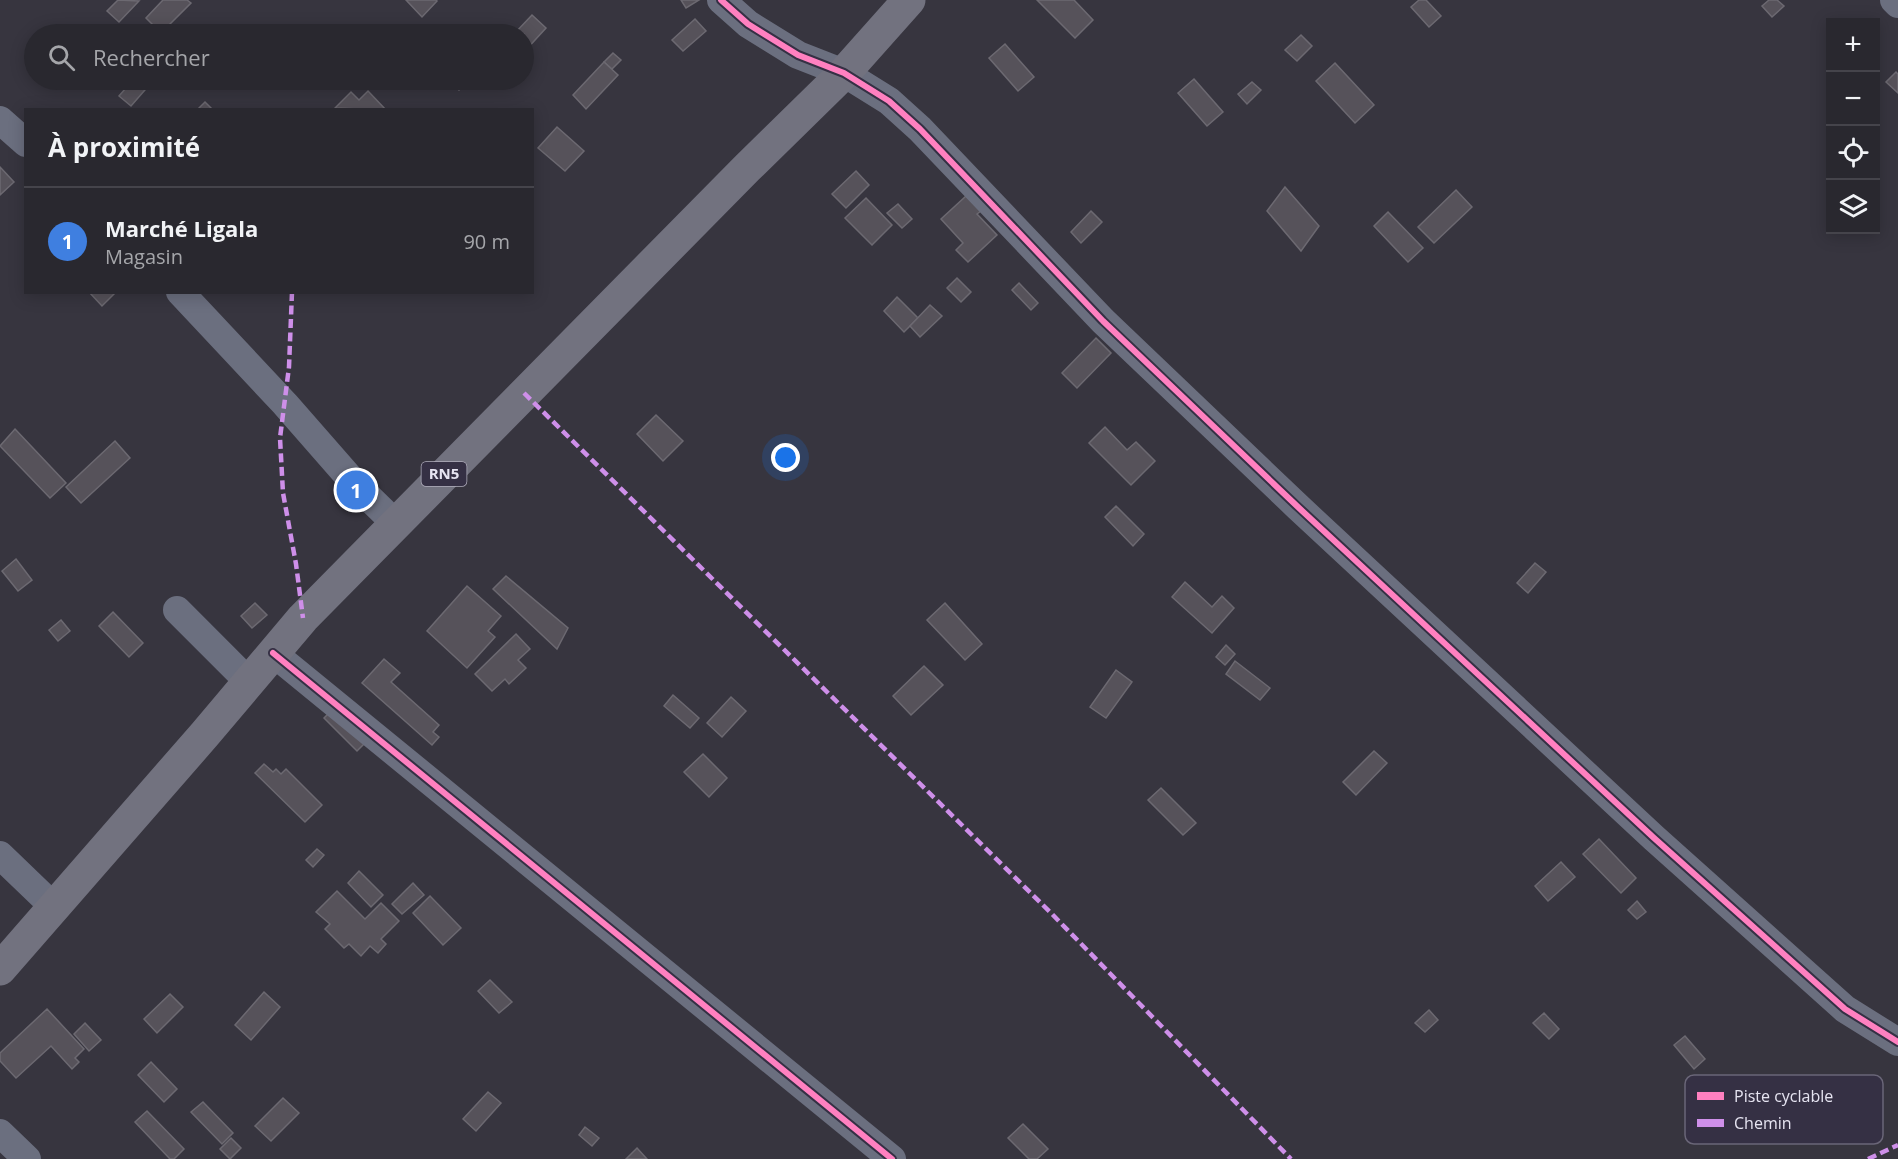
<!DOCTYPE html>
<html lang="fr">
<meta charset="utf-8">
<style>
body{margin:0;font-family:"Open Sans",sans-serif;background:#35343b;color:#f1f3f6}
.controls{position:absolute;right:18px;top:18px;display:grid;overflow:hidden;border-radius:0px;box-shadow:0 3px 15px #0003}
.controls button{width:54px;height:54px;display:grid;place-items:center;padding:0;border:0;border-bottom:2px solid #45444b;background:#29282f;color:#f1f3f6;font:30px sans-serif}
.you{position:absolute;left:786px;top:458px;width:21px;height:21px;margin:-15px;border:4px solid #fff;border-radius:50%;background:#1a73e8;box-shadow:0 0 0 9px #1a73e833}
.badge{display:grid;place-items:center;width:39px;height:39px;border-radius:50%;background:#bca0f2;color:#fff;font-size:20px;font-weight:700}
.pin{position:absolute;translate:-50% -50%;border:3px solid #fff;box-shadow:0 2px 6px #0006}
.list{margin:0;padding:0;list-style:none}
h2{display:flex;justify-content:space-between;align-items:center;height:78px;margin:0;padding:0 24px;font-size:26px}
h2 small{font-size:20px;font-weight:400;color:#a5a6aa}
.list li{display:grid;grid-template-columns:39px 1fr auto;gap:18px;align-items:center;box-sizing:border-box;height:108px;padding:0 24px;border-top:2px solid #45444b}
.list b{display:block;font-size:22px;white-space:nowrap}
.list p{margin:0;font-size:20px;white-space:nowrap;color:#a5a6aa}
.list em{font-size:20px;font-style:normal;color:#a5a6aa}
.icon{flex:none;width:33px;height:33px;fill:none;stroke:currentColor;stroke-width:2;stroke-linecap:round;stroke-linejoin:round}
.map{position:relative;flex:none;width:1898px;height:1159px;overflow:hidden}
.search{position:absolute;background:#29282f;box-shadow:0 3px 15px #0003;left:24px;top:24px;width:510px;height:66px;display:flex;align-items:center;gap:15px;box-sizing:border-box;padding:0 21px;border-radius:33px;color:#a5a6aa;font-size:22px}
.panel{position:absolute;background:#29282f;box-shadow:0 3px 15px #0003;left:24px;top:108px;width:510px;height:186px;border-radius:0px}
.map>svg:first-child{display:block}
.building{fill:#56525a;stroke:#6c6971;stroke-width:1.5}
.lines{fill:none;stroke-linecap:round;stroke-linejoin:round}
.street{stroke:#6b6f7f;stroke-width:28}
.highway{stroke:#72727f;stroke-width:33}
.quiet{stroke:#ce8fe9;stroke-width:4.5;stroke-dasharray:9 4.5;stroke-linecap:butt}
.cycleway-casing{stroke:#353044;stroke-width:10}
.cycleway{stroke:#ff80c0;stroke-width:6}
.labels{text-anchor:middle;stroke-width:6;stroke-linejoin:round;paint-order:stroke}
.shield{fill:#353044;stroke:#b1aebd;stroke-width:1.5}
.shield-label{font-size:15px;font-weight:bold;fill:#e6e4f1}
.key{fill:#353044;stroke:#6a6678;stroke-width:1.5}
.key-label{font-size:16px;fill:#e6e4f1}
</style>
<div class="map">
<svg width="1898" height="1159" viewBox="0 0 1898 1159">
<rect width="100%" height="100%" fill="#37353f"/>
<!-- building -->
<g class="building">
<path d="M118 0 139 1 119 22 107 11Z"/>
<path d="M163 0H187L191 3 161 33 146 18Z"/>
<path d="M406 0H436L437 1 422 17Z"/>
<path d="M681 0H699L686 8Z"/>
<path d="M1037 0H1074L1093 20 1075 38Z"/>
<path d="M1419 0H1426L1441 16 1429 27 1411 7Z"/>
<path d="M1769 0H1777L1784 6 1772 17 1762 6Z"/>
<path d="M532 15 546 28 524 52V34H514Z"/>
<path d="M695 19 706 31 683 51 672 40Z"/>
<path d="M1301 35 1312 46 1297 61 1285 50Z"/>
<path d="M1005 44 1034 77 1018 91 989 58Z"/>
<path d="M613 53 621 60 612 69 604 62Z"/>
<path d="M604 62 618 75 586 109 573 95Z"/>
<path d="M1335 63 1374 105 1355 123 1316 81Z"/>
<path d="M1896 72 1898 74V93L1886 82Z"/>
<path d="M1194 79 1223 112 1207 126 1178 93Z"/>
<path d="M133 80H147L151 83 131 106 119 96Z"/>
<path d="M449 80H470L459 90Z"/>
<path d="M1252 82 1261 90 1247 104 1238 94Z"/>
<path d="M368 91 386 110 335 108 351 92 359 100Z"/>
<path d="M205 102 213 110H197Z"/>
<path d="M557 127 584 151 565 171 538 148Z"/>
<path d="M0 167 14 182 0 195Z"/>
<path d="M856 171 869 185 846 208 832 194Z"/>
<path d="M1285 187 1319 226 1301 251 1267 211Z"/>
<path d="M1456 190 1472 207 1434 243 1418 227Z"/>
<path d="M966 196 981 211 977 214 997 235 968 262 956 250 963 243 941 219Z"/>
<path d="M866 198 892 225 872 245 845 218Z"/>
<path d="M898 204 912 219 902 228 887 213Z"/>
<path d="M1091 211 1102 222 1081 243 1071 232Z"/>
<path d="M1388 212 1423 248 1408 262 1374 226Z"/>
<path d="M957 278 971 292 961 302 947 288Z"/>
<path d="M1019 283 1038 303 1031 310 1012 290Z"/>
<path d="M89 292H116L102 306Z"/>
<path d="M897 297 918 318 904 332 884 311Z"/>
<path d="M930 305 942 316 920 337 910 326Z"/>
<path d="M1096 338 1111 353 1077 388 1062 373Z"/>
<path d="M656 415 683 441 663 461 637 434Z"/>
<path d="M1105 427 1127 450 1136 442 1155 461 1131 485 1089 443Z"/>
<path d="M15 429 66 483 50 498 0 446Z"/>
<path d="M115 441 130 458 81 503 66 487Z"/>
<path d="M1116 506 1144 534 1133 546 1105 517Z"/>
<path d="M16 559 32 580 18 591 2 571Z"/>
<path d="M1535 563 1546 572 1528 593 1517 583Z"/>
<path d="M506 576 568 628 557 649 493 589Z"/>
<path d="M1185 582 1212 607 1222 596 1234 608 1212 633 1172 597Z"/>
<path d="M467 586 501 616 488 631 495 637 467 668 427 631Z"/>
<path d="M255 603 267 615 252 628 241 616Z"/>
<path d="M945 603 982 644 965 660 927 620Z"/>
<path d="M113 612 143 643 129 657 99 626Z"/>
<path d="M61 620 70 631 58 641 49 630Z"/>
<path d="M516 634 530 649 518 660 526 668 509 684 505 679 492 691 475 674Z"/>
<path d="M1226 645 1235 654 1225 665 1216 657Z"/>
<path d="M384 659 400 673 391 682 439 725 433 732 439 737 432 745 362 683Z"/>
<path d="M1235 661 1270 688 1260 700 1226 674Z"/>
<path d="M924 666 943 685 911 715 893 696Z"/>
<path d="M1116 670 1132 682 1106 718 1090 707Z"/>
<path d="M673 695 699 718 690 728 664 706Z"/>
<path d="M731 697 746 711 722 737 707 723Z"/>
<path d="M335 707 368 740 357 751 324 718Z"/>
<path d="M1374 751 1387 763 1356 795 1343 782Z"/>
<path d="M703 754 727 778 709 797 684 772Z"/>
<path d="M264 764 273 772 276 769 281 774 286 769 322 805 305 822 255 773Z"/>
<path d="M1161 788 1196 823 1183 835 1148 800Z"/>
<path d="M1599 839 1636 878 1621 893 1583 854Z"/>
<path d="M317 849 324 855 313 867 306 860Z"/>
<path d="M1561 862 1575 877 1548 901 1535 886Z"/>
<path d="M359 871 383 895 371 907 348 883Z"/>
<path d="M413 883 424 895 402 914 392 904Z"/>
<path d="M337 891 365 919 381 903 399 921 381 939 386 944 378 953 370 946 361 956 349 944 344 948 325 929 330 924 316 912Z"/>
<path d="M430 896 461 928 443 945 413 913Z"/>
<path d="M1637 901 1646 912 1637 919 1628 910Z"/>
<path d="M490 980 512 1002 499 1013 478 991Z"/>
<path d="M264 992 280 1007 251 1040 235 1025Z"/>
<path d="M170 994 183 1007 157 1033 144 1019Z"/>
<path d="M47 1009 84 1049 75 1058 79 1062 72 1069 51 1046 16 1078 0 1061V1053Z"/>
<path d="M1429 1010 1438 1020 1425 1032 1415 1023Z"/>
<path d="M1544 1013 1559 1029 1549 1039 1533 1023Z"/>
<path d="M85 1023 101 1040 89 1051 74 1034Z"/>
<path d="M1685 1036 1705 1059 1694 1069 1674 1045Z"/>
<path d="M151 1062 177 1089 164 1102 138 1075Z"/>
<path d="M488 1092 501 1103 476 1131 463 1119Z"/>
<path d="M283 1098 299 1113 271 1141 255 1126Z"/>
<path d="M203 1102 233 1133 222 1144 191 1112Z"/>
<path d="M147 1111 184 1149 174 1159H170L135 1122Z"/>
<path d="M1023 1124 1048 1149 1037 1159H1029L1008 1138Z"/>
<path d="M585 1127 599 1138 592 1146 579 1135Z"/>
<path d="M231 1138 241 1148 230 1159 220 1149Z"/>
<path d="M637 1148 647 1159H626Z"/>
</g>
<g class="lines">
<!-- street -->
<g class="street">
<path d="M721 0 748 24 798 55 844 73 889 101 920 129 1103 321 1298 507 1654 838 1845 1009 1898 1042"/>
<path d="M1894 0 1898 4"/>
<path d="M0 120 26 143"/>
<path d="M180 292 285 404 355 484 395 523"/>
<path d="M177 610 249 682"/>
<path d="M273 653 892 1159"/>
<path d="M0 855 54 907"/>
<path d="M0 1133 27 1159"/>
</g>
<!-- highway -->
<path class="highway" d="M0 969 205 734 303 618 747 168 844 73 909 0"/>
<!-- quiet -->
<g class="quiet">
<path d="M292 292 289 367 280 438 283 493 296 564 303 618"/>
<path d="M524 393 1051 913 1291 1159"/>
<path d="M1868 1159 1898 1145"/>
</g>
<defs>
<g id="cycleway">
<path d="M721 0 748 24 798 55 844 73 889 101 920 129 1103 321 1298 507 1654 838 1845 1009 1898 1042"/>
<path d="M273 653 892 1159"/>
</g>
</defs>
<!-- cycleway casing -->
<use href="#cycleway" class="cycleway-casing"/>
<!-- cycleway -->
<use href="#cycleway" class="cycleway"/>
</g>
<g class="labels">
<!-- shield labels -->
<rect class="shield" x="421.5" y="462" width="45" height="24" rx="4.5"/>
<g class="shield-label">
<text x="444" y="479">RN5</text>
</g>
</g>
<!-- legend -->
<rect x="1685" y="1075" width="198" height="69" rx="9" class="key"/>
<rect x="1697" y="1092" width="27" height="8" fill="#ff80c0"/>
<rect x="1697" y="1119" width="27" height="8" fill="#ce8fe9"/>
<g class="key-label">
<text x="1734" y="1102">Piste cyclable</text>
<text x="1734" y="1129">Chemin</text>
</g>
</svg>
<div class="controls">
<button>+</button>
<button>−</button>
<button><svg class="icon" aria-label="locate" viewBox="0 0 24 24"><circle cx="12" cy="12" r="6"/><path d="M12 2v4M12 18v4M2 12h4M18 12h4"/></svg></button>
<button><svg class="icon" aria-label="layers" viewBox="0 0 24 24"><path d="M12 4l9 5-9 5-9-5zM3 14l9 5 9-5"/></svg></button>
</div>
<div class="you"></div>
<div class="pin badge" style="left:356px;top:490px;background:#3f7fe0">1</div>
<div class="search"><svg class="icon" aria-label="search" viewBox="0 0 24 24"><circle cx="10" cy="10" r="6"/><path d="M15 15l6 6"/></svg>Rechercher</div>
<section class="panel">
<h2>À proximité<small></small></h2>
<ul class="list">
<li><span class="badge" style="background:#3f7fe0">1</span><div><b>Marché Ligala</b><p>Magasin</p></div><em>90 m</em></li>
</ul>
</section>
</div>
